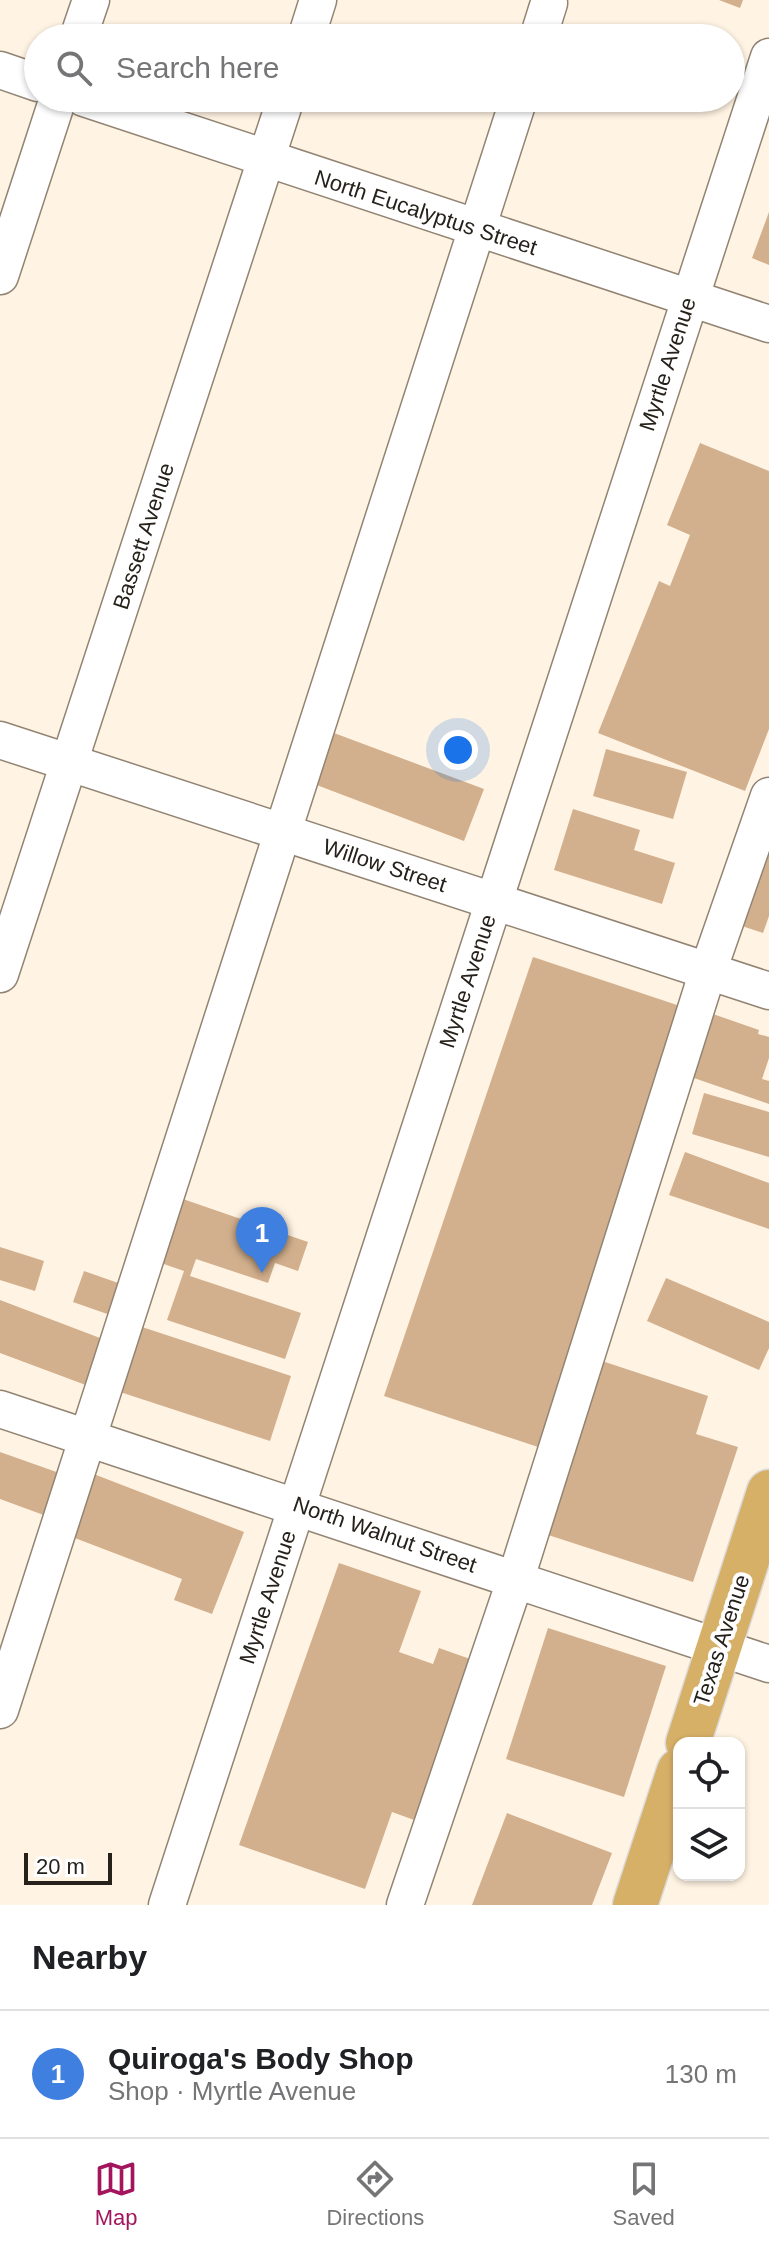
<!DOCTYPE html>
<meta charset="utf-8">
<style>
body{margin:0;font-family:Helvetica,sans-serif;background:#f6f6f6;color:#202124}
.controls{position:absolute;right:24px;bottom:24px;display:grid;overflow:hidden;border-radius:16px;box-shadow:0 2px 6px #0004}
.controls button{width:72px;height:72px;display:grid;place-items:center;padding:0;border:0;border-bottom:2px solid #e0e0e0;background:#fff;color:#202124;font:40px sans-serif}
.scale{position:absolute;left:24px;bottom:20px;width:88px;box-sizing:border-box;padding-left:8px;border:4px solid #26211a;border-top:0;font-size:22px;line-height:28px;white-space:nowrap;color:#26211a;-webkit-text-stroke:6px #fff;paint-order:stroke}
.you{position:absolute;left:458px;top:750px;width:28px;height:28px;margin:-20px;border:6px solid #fff;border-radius:50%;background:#1a73e8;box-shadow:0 0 0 12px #1a73e833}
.badge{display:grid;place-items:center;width:52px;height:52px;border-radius:50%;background:#a3165e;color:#fff;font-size:26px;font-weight:700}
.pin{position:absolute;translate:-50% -66px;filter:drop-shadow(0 2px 4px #0008)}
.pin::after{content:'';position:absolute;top:42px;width:28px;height:24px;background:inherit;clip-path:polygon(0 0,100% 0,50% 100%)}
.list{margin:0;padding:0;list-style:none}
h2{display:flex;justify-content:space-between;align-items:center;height:104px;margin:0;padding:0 32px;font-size:34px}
h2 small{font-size:26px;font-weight:400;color:#757577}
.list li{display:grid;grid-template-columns:52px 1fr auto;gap:24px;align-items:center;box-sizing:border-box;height:128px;padding:0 32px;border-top:2px solid #e0e0e0}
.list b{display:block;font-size:30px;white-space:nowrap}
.list p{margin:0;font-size:26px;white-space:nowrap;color:#757577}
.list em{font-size:26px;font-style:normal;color:#757577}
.icon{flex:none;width:44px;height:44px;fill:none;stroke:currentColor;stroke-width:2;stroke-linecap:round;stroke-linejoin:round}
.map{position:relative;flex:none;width:769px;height:1905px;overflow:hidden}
.search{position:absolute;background:#fff;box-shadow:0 2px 6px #0004;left:24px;right:24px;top:24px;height:88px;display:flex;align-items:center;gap:20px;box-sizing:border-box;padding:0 28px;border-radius:44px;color:#757577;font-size:30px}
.sheet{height:232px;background:#fff}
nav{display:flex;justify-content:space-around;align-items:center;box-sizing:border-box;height:112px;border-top:2px solid #e0e0e0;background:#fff;font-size:22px;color:#757577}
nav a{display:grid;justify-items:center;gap:4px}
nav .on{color:#a3165e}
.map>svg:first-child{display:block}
.building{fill:#d3b08d}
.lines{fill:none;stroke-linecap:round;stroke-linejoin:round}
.minor-casing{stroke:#928473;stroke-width:39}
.major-casing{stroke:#dcdbda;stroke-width:47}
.minor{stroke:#fff;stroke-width:36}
.major{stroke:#d7b068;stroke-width:44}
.labels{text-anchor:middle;stroke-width:8;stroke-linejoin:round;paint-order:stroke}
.street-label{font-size:22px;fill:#26211a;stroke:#fff}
</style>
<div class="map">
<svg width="769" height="1905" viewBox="0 0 769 1905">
<rect width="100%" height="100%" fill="#fff3e3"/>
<!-- building -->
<g class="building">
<path d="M719 0H743L740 8Z"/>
<path d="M769 212V265L752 258Z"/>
<path d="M700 443 769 471V729L745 791 598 733 659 581 670 586 690 535 667 525Z"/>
<path d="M334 733 484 789 464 841 314 784Z"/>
<path d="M606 749 687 772 673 819 593 796Z"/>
<path d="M573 809 640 830 634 850 675 863 662 904 554 870Z"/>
<path d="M769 827V916L763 933 733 923Z"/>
<path d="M533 957 686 1008 538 1447 384 1396Z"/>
<path d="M713 1014 759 1030 758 1034 769 1037V1058L762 1079 769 1081V1104L691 1077Z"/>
<path d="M704 1093 769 1112V1157L692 1134Z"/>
<path d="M685 1152 769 1183V1229L669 1195Z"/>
<path d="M180 1198 308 1242 298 1271 275 1263 268 1283 196 1259 190 1276 301 1313 285 1359 167 1320 184 1271 158 1262Z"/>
<path d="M0 1247 44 1261 35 1291 0 1280Z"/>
<path d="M84 1271 124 1285 113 1316 73 1302Z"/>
<path d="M666 1278 769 1322V1348L759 1370 647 1321Z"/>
<path d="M0 1300 108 1341 91 1387 0 1353Z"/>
<path d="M139 1326 291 1376 270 1441 117 1391Z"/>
<path d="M596 1359 708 1396 696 1434 738 1447 693 1582 539 1532Z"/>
<path d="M0 1452 65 1475 49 1517 0 1499Z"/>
<path d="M91 1473 244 1532 212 1614 174 1600 182 1579 67 1535Z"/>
<path d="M339 1563 421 1591 399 1652 433 1664 439 1648 473 1660 417 1821 392 1812 365 1889 239 1845Z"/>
<path d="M548 1628 666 1666 624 1797 506 1759Z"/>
<path d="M507 1813 612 1853 592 1905H472Z"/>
</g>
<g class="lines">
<defs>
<g id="minor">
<path d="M78 38 91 0"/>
<path d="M306 38 318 0"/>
<path d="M538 38 549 3"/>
<path d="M0 70 38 83"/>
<path d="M84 98 769 324"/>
<path d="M0 276 58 98"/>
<path d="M0 740 769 991"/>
<path d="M0 974 286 98"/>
<path d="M0 1409 769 1664"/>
<path d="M0 1710 519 98"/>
<path d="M167 1905 769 57"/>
<path d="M405 1905 516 1578 708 971 769 796"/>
</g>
<g id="major">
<path d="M688 1743 769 1492"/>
<path d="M635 1905 679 1771"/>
</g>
</defs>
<!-- minor casing -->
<use href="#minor" class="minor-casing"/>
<!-- major casing -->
<use href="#major" class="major-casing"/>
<!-- minor -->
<use href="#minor" class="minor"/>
<!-- major -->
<use href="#major" class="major"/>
</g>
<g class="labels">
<!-- street labels -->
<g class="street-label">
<text transform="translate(426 212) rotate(18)" y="8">North Eucalyptus Street</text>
<text transform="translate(667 364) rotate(-72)" y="8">Myrtle Avenue</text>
<text transform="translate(143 536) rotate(-72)" y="8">Bassett Avenue</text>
<text transform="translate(385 865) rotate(18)" y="8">Willow Street</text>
<text transform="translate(467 981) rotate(-72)" y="8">Myrtle Avenue</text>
<text transform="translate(385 1534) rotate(19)" y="8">North Walnut Street</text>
<text transform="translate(267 1597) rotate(-72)" y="8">Myrtle Avenue</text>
<text transform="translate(721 1640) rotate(-72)" y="8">Texas Avenue</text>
</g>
</g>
</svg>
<div class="controls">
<button><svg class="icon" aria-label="locate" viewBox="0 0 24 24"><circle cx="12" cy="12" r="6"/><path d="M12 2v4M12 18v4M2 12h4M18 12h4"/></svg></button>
<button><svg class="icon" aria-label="layers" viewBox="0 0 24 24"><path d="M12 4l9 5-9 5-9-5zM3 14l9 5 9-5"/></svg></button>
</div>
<div class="scale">20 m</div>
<div class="you"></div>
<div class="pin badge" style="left:262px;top:1273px;background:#3f7fe0">1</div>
<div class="search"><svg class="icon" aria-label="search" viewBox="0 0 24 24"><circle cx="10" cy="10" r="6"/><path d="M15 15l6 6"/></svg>Search here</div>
</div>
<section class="sheet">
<h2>Nearby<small></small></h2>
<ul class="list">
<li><span class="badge" style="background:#3f7fe0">1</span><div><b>Quiroga's Body Shop</b><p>Shop · Myrtle Avenue</p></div><em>130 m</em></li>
</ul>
</section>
<nav>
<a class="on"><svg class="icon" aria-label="map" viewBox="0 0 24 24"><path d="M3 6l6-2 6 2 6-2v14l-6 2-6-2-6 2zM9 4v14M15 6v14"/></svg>Map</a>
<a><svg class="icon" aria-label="directions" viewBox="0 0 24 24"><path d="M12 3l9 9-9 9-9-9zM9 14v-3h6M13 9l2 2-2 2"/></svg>Directions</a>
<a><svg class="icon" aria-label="saved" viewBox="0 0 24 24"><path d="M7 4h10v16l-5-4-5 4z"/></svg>Saved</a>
</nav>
